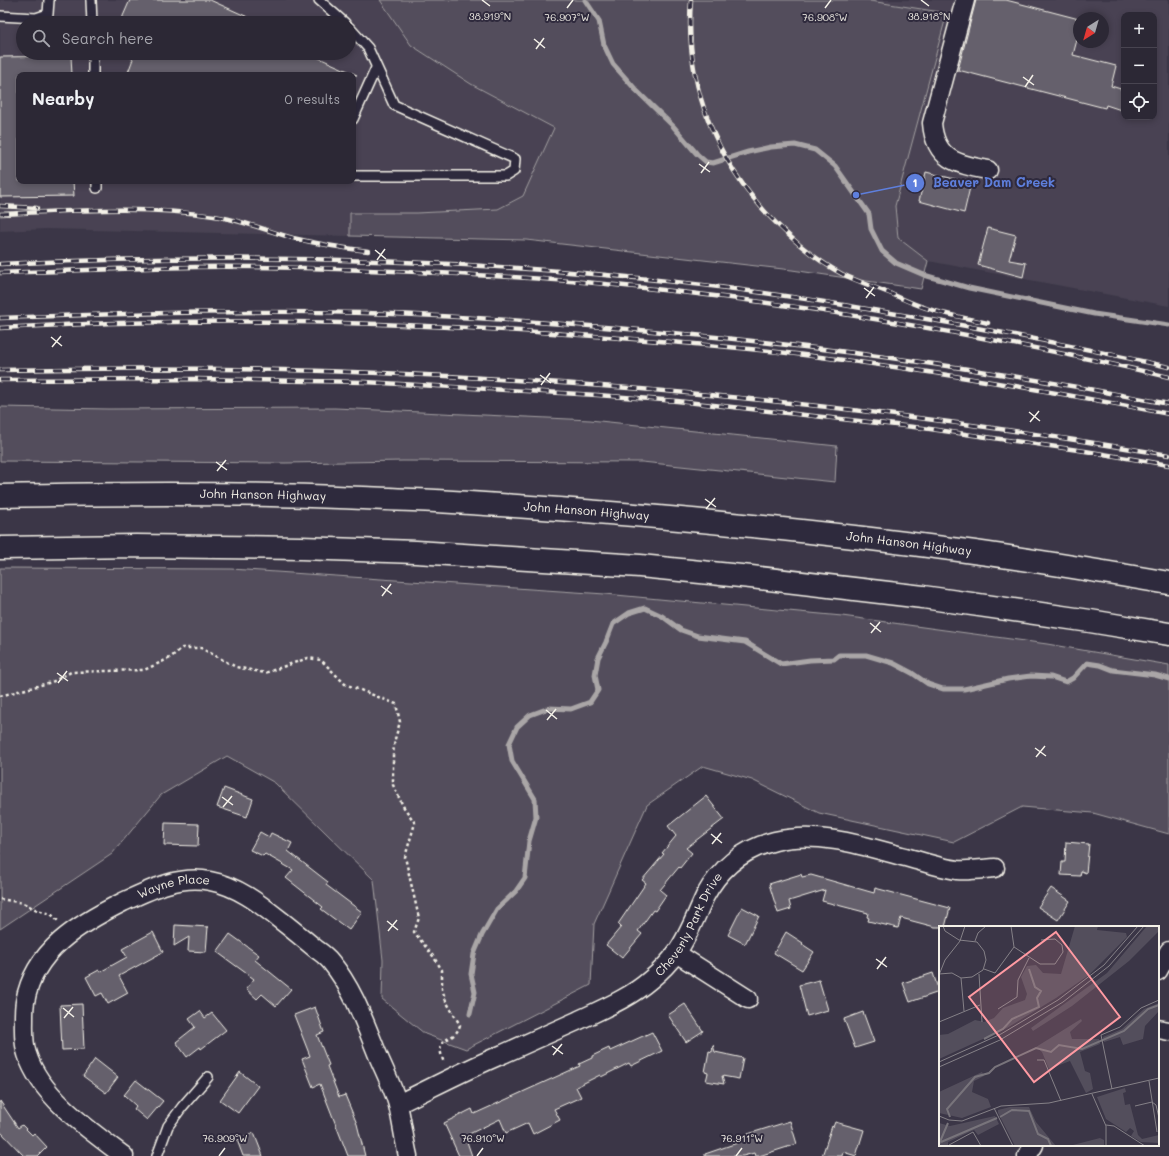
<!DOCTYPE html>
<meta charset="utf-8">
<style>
body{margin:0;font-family:Mali,sans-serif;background:#383441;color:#f1f3f6}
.controls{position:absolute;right:12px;top:12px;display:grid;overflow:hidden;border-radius:8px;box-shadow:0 2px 6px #0003}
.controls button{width:36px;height:36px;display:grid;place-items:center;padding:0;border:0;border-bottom:1px solid #484450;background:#2c2835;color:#f1f3f6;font:20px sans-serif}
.compass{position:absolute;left:1073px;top:12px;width:36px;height:36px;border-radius:50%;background:#2c2835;box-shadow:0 2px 6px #0003;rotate:217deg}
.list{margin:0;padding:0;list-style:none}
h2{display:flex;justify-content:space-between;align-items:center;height:52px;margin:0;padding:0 16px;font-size:17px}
h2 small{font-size:13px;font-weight:400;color:#a6a6ad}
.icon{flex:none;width:22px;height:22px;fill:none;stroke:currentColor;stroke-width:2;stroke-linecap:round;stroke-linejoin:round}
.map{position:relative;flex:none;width:1169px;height:1156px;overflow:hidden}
.search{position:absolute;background:#2c2835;box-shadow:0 2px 6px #0003;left:16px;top:16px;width:340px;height:44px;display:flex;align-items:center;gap:10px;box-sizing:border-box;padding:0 14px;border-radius:22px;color:#a6a6ad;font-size:15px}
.panel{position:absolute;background:#2c2835;box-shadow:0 2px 6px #0003;left:16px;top:72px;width:340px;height:112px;border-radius:8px}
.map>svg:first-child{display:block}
.built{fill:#484352;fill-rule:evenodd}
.green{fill:#534e5c;stroke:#a4a0a2}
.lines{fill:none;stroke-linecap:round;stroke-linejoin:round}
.stream{stroke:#aaa6a7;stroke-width:5}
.building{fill:#65616c;stroke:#f4f1e8}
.lane-casing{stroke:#f4f1e8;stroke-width:12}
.street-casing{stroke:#f4f1e8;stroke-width:21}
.highway-casing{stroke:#f4f1e8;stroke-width:25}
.path{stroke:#f4f1e8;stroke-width:2.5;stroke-dasharray:3 3;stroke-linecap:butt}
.lane{stroke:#2f2a3d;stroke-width:9}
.street{stroke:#2f2a3d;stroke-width:18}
.highway{stroke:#2f2a3d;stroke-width:22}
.rail-casing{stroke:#f4f1e8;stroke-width:4.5}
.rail{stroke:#2f2a3d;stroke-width:3;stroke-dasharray:9;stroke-linecap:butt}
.ticks{fill:none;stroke:#f4f1e8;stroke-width:1.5}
.labels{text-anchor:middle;stroke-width:4;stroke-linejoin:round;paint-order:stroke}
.street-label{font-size:12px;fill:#f4f1e8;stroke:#2f2a3d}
.inset-river{fill:none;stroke:#78747b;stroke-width:2}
.inset-road{fill:none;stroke:#858187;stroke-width:1}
.view{fill:#ff9aa2;fill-opacity:0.15;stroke:#ff9aa2;stroke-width:2}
.inset-edge{fill:none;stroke:#f4f1e8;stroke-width:2}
.ticks-label{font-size:10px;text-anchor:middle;fill:#f4f1e8;stroke:#2f2a3d;stroke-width:4;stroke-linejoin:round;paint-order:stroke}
.leader{fill:none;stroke:#5e7fdd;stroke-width:1.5}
.callout-dot{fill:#5e7fdd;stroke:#2f2a3d;stroke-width:1.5}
.mark-label{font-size:12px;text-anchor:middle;font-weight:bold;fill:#fff}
.callout-label{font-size:13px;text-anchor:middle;font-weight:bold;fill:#5e7fdd;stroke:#2f2a3d;stroke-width:4;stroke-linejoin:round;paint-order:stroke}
</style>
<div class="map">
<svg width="1169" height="1156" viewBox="0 0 1169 1156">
<rect width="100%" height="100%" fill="#3b3647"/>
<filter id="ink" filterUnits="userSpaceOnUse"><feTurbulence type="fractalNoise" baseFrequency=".025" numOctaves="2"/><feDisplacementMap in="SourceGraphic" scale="8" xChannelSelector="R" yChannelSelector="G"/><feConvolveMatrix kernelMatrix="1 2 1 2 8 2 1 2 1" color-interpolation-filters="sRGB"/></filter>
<g filter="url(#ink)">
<!-- built -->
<g class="built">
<path d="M0 0H380L411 45 471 84 554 128 523 196 497 209 417 213H350V236L46 229 0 231ZM23 23H349V53H23ZM19 75H353V181H19Z"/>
<path d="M870 0H1169V306L928 261 898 238 895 206 947 13 870 1ZM1124 15H1154V117H1124ZM1079 18H1103V42H1079Z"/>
</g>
<!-- green -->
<g class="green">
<path d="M380 0H870V1L947 13 895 206 898 238 928 261 921 289 792 270 526 240 350 236V213H417L498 209 523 196 554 128 471 84 411 45Z"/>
<path d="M0 407 108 409 335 408 590 420 837 446 835 482 642 462 403 461 285 463 0 461Z"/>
<path d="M0 568 231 569 605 594 842 616 1047 644 1169 665V834L1093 813 1022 807 954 842 819 813 752 780 703 766 647 805 594 924 591 985 466 1049 425 1034 382 999 383 960 374 880 275 783 227 756 161 795 112 854 0 929Z"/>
</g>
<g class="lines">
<!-- stream -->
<g class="stream">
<path d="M585 0 599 21 604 45 613 64 636 90 673 126 697 154 706 162 713 163 748 152 771 147 795 145 815 150 835 166 869 214 871 229 882 251 896 263 924 275 969 288 1094 314 1169 325"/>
<path d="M470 1014 475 992 471 974 474 954 482 935 497 909 516 891 525 878 529 841 536 817 535 799 512 761 509 744 517 727 530 715 549 708 571 709 590 702 598 690 595 675 598 658 606 642 613 624 629 613 645 608 662 616 681 630 698 636 745 642 781 664 810 660 834 659 839 655H866L893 663 912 673 928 684 943 689H964L1008 679 1031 676 1051 677 1066 682 1073 678 1087 663 1100 665 1113 670 1155 675 1169 679"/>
</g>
</g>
<!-- building -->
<g class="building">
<path d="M130 0H210L261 23H120Z"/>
<path d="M976 0H1006L1079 19V32L1073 55 1116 66 1111 86 1124 90V111L1106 105 1105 108 958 70Z"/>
<path d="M122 53H308L357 75H127L133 59Z"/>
<path d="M71 56 72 75H19V181H73L74 196 0 197V57Z"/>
<path d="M926 172 971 183 964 213 919 201Z"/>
<path d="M988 228 1016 235 1009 260 1026 263 1023 277 978 265Z"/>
<path d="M224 788 253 799 247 817 217 807Z"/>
<path d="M706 796 724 819 686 848 692 853 680 868 679 867 660 890 666 895 655 911 653 910 638 931 642 934 622 958 606 945 621 927 618 924 646 883 642 880 664 854 662 853 676 836 668 826Z"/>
<path d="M165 823 199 824 198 846 164 845Z"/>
<path d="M260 832 269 837 271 833 292 843 288 851 328 882 326 885 362 912 349 930 321 909 323 907 286 878 293 870 265 854 263 856 250 850Z"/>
<path d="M1066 842 1089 844 1086 873 1081 871 1080 876 1061 875 1062 862H1065Z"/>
<path d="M801 874 802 877 811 875 874 893 875 888 950 908 945 927H935L901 918 898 928 868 921 869 918 867 917 868 913 822 901 825 890 789 901 791 909 778 913 769 884Z"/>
<path d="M1051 888 1070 901 1058 920 1038 907Z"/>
<path d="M742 907 759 916 745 944 728 935Z"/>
<path d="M175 925 209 927H208L206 952 188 951 189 937 174 946Z"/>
<path d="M153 932 163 952 119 976 128 993 108 1004 102 993 96 996 86 977 99 970 100 972 127 957 122 949Z"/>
<path d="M786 932 803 943 802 944 814 952 802 970 774 953Z"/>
<path d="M230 934 259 955 255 960 291 989 276 1006 262 994 257 999 246 989 254 979 217 952Z"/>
<path d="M933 973 939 992 910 1002 903 983Z"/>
<path d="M819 980 828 1010 807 1016 799 985Z"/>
<path d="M82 1004 84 1049 62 1050 60 1005Z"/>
<path d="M685 1004 703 1031 686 1042 668 1015Z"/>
<path d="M315 1007 324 1032 317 1035 329 1065 327 1066 339 1097 345 1095 357 1124 365 1156H348L320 1084 313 1087 302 1059 310 1056 294 1015Z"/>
<path d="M200 1011 205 1018 212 1013 226 1030 201 1049 200 1047 187 1057 176 1042 195 1027 189 1019Z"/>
<path d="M863 1012 874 1042 855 1048 844 1019Z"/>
<path d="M652 1032 662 1051 631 1066 629 1063 601 1077 600 1075 576 1087 581 1097 554 1109 560 1120 533 1134 528 1123 506 1133 500 1119 465 1136 472 1156H459L444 1123 472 1109 474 1114 580 1066 579 1064 592 1058V1056L609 1048 610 1051Z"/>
<path d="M713 1045 715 1052 743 1058 739 1079 722 1076 724 1084 706 1081 708 1073 705 1072 709 1051 712 1052Z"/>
<path d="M95 1059 118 1077 106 1093 83 1076Z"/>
<path d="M240 1072 258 1086 238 1113 220 1100Z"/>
<path d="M136 1080 163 1101 147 1120 134 1109 136 1106 124 1095Z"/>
<path d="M0 1101 18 1128 22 1125 32 1135 34 1133 47 1147 38 1156H24L0 1131Z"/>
<path d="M790 1121 797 1144 759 1156H755L754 1153 743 1156H705V1154L740 1142 739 1138 748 1135V1134Z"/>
<path d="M835 1122 864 1130 856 1156 843 1152 842 1156H822L832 1126 833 1127Z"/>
<path d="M254 1133 263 1156H243L237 1140Z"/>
</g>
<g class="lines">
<defs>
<g id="lane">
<path d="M91 0 92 23"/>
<path d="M319 0 345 23"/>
<path d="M0 16 36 18 48 14 49 0"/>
<path d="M349 27 368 48 394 105 515 159 514 171 506 176H353"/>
<path d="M93 53V75"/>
<path d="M353 119 376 68"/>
<path d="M97 181V188"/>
<path d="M157 1156 168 1126 182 1107 208 1077"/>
</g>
<g id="street">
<path d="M965 0 932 123C935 160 957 164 988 170"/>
<path d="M676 953 748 999"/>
<path d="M1158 971 1169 951"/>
<path d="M1158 1029 1169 1031"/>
<path id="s1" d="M398 1104C433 1087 467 1069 503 1054 528 1043 552 1032 577 1021 602 1009 628 999 650 980 660 972 669 963 677 952 689 935 696 915 705 896 720 868 743 849 775 841 822 830 870 848 916 860 929 864 943 868 957 870 969 871 983 869 995 868"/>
<path id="s2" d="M124 1156C89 1130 40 1096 27 1054 23 1043 24 1030 24 1018 24 1013 24 1008 25 1002 34 950 79 924 123 902 151 889 179 875 210 881 237 886 259 903 279 919 292 929 304 939 316 949 322 953 327 957 331 962 354 990 365 1024 379 1058 385 1072 394 1090 398 1105 402 1122 404 1139 408 1156"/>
<path d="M1027 1156 1034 1145"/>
</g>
<g id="highway">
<path id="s3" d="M0 496C90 494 181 493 271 495 326 496 381 499 436 501 611 511 786 527 959 550 1029 559 1099 571 1169 583"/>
<path d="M0 548 136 546 301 548 416 552 640 566 751 577 923 597 1090 621 1169 634"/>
</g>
</defs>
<!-- lane casing -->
<use href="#lane" class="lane-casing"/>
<!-- street casing -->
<use href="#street" class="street-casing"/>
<!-- highway casing -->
<use href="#highway" class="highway-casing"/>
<!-- path -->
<g class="path">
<path d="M0 696 52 682 71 672 144 670 170 658 182 648H201L236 667 265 673 308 658 321 660 345 684 396 704 400 722 395 739 393 754V785L403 806 415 823 405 857 419 918 414 932 433 956 442 970V989L446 1001 460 1025C454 1046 432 1032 444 1063"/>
<path d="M0 899 23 903 37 910 51 914 59 922"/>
</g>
<!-- lane -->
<use href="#lane" class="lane"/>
<!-- street -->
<use href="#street" class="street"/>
<!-- highway -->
<use href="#highway" class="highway"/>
<defs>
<g id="rail">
<path d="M691 0C684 85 717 165 777 224 796 243 818 261 842 274 857 281 874 287 889 293 901 298 913 304 926 308 946 315 967 318 988 323"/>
<path d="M0 206 37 208"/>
<path d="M0 214C71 211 143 205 214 216 241 220 268 231 293 238 318 244 342 248 368 251"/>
<path d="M0 264C234 253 470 258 703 285 760 292 816 300 873 310 972 326 1071 345 1169 367"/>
<path d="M0 273C65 271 130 268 195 267 276 266 357 269 438 273 497 276 556 279 615 285 801 303 987 335 1169 377"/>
<path d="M0 318C122 313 244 310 366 313 427 315 488 318 549 323 757 337 964 364 1169 404"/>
<path d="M0 328C39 326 79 324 118 323 258 319 398 323 537 332 623 338 710 344 796 354 921 369 1046 390 1169 414"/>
<path d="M0 370C391 361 783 390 1169 455"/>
<path d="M0 380 197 379 365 382 597 395 677 401 923 428 1085 451 1169 465"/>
</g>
</defs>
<!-- rail casing -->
<use href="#rail" class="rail-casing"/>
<!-- rail -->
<use href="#rail" class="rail"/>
</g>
</g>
<!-- ticks -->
<path class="ticks" d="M482 0 490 6M921 0 929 6M567 8 573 0M825 8 831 0M534 39 545 48M536 49 544 38M1023 77 1034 85M1025 87 1033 75M699 164 710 172M701 173 709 162M375 250 386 259M377 260 385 249M864 288 875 296M866 298 874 287M51 337 62 346M52 347 61 336M540 375 551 383M541 385 550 373M1029 412 1040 421M1030 422 1039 411M216 462 227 470M217 471 226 460M705 499 716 507M706 509 715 498M381 586 392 594M382 596 391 584M870 623 881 632M871 633 880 622M57 673 68 681M58 683 67 671M546 710 557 719M547 720 556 709M1035 748 1046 756M1036 757 1045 746M222 797 233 805M223 807 232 796M711 834 722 843M712 844 721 833M387 921 398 930M388 931 397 920M876 959 887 967M877 969 886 957M63 1008 74 1017M64 1018 73 1007M552 1046 563 1054M553 1055 562 1044M219 1156 225 1148M477 1156 483 1148M736 1156 742 1148"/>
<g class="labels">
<!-- street labels -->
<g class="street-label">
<text dy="4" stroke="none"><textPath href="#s3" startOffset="263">John Hanson Highway</textPath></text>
<text dy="4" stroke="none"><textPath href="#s3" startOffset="587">John Hanson Highway</textPath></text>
<text dy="4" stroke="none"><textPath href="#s3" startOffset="911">John Hanson Highway</textPath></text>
<text dy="4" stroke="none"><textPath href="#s2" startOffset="395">Wayne Place</textPath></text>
<text dy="4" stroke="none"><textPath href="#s1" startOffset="350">Cheverly Park Drive</textPath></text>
</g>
</g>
<!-- overview -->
<g transform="translate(939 926)">
<rect width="220" height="220" fill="#3b3647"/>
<path d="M136 0H159L158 4 187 7 188 11 150 49 117 72 68 102 0 133V109L9 108 36 94 45 96 55 92 64 82 86 74 88 68 82 51 88 40 97 39 104 47 122 48ZM208 0H220V5L190 35 133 80 94 105 92 102 168 47ZM220 77V85L206 100 204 113 184 119 181 111 165 116 164 111 183 103 205 83ZM142 93 143 95 131 106 133 113H160L161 118 141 126 146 145 151 147 154 163 147 167 131 135 110 143 103 126 97 121ZM43 146 45 150 35 155 33 166 49 173 52 181 23 192 0 187V166ZM186 162 187 166 184 167 186 179 191 178 199 209 203 213 220 209V217L202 216 192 210 195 205 191 202 187 206 167 193 158 171ZM71 181H90L97 196 117 220H76L59 187V184ZM56 190 60 198 39 209 35 204 9 216V220H0V197L11 200ZM161 212 165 214V220H130Z" fill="#534e5c"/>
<path class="inset-river" d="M45 113 64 103 73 93 100 81 98 72 102 65 96 61 90 43M11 191 8 183 36 151 50 147 56 141 97 122 112 126 120 119 143 123 185 105 209 83 220 79M61 191 73 184 90 185 99 208 109 213 112 220M2 216 58 192M0 218 9 197"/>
<path class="inset-road" d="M36 15 39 7 47 0M75 21 101 38H116L124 26 123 19 116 13 102 14M45 43 56 47 75 21 72 0M0 48 13 47 22 52 33 51 44 44 47 34 45 25 38 16 20 14 6 5 4 0M40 48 43 96M0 49 6 34 21 15 26 0M22 52 25 85M0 65V89M59 83 78 71 79 54 90 32M0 96 41 79M98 134H105L122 175M0 136 62 108 119 74 165 39 199 0M0 141 61 114 124 76 170 40 205 0M210 155 218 206M173 163 162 109 181 101 202 82 220 74M153 168 167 200V220M196 180 213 176 217 179 220 192M55 182 74 220M0 190 10 194 23 195 62 180 110 177 220 152M167 199 175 200 206 220M10 219 34 206 42 220"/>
<path class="view" d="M117 6 181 91 95 156 30 71Z"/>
<rect width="220" height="220" class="inset-edge"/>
</g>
<g class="ticks-label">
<text x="490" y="20">38.919°N</text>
<text x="929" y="20">38.918°N</text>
<text x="567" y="21">76.907°W</text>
<text x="825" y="21">76.908°W</text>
<text x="225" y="1142">76.909°W</text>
<text x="483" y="1142">76.910°W</text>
<text x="742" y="1142">76.911°W</text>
</g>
<!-- callouts -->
<path class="leader" d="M856 195L915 183"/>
<g class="callout-dot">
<circle cx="856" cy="195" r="4"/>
<circle cx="915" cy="183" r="10"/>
</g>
<g class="mark-label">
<text x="915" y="187">1</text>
</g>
<g class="callout-label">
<text x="994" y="187">Beaver Dam Creek</text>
</g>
</svg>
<div class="controls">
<button>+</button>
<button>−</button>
<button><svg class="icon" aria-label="locate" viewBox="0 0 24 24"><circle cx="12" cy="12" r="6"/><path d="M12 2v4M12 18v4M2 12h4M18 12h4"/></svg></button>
</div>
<svg class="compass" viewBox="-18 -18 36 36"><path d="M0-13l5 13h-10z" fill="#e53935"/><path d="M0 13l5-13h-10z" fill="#a6a6ad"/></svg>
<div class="search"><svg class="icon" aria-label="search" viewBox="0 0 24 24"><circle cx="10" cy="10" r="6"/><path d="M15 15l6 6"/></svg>Search here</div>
<section class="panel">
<h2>Nearby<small>0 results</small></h2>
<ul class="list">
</ul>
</section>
</div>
